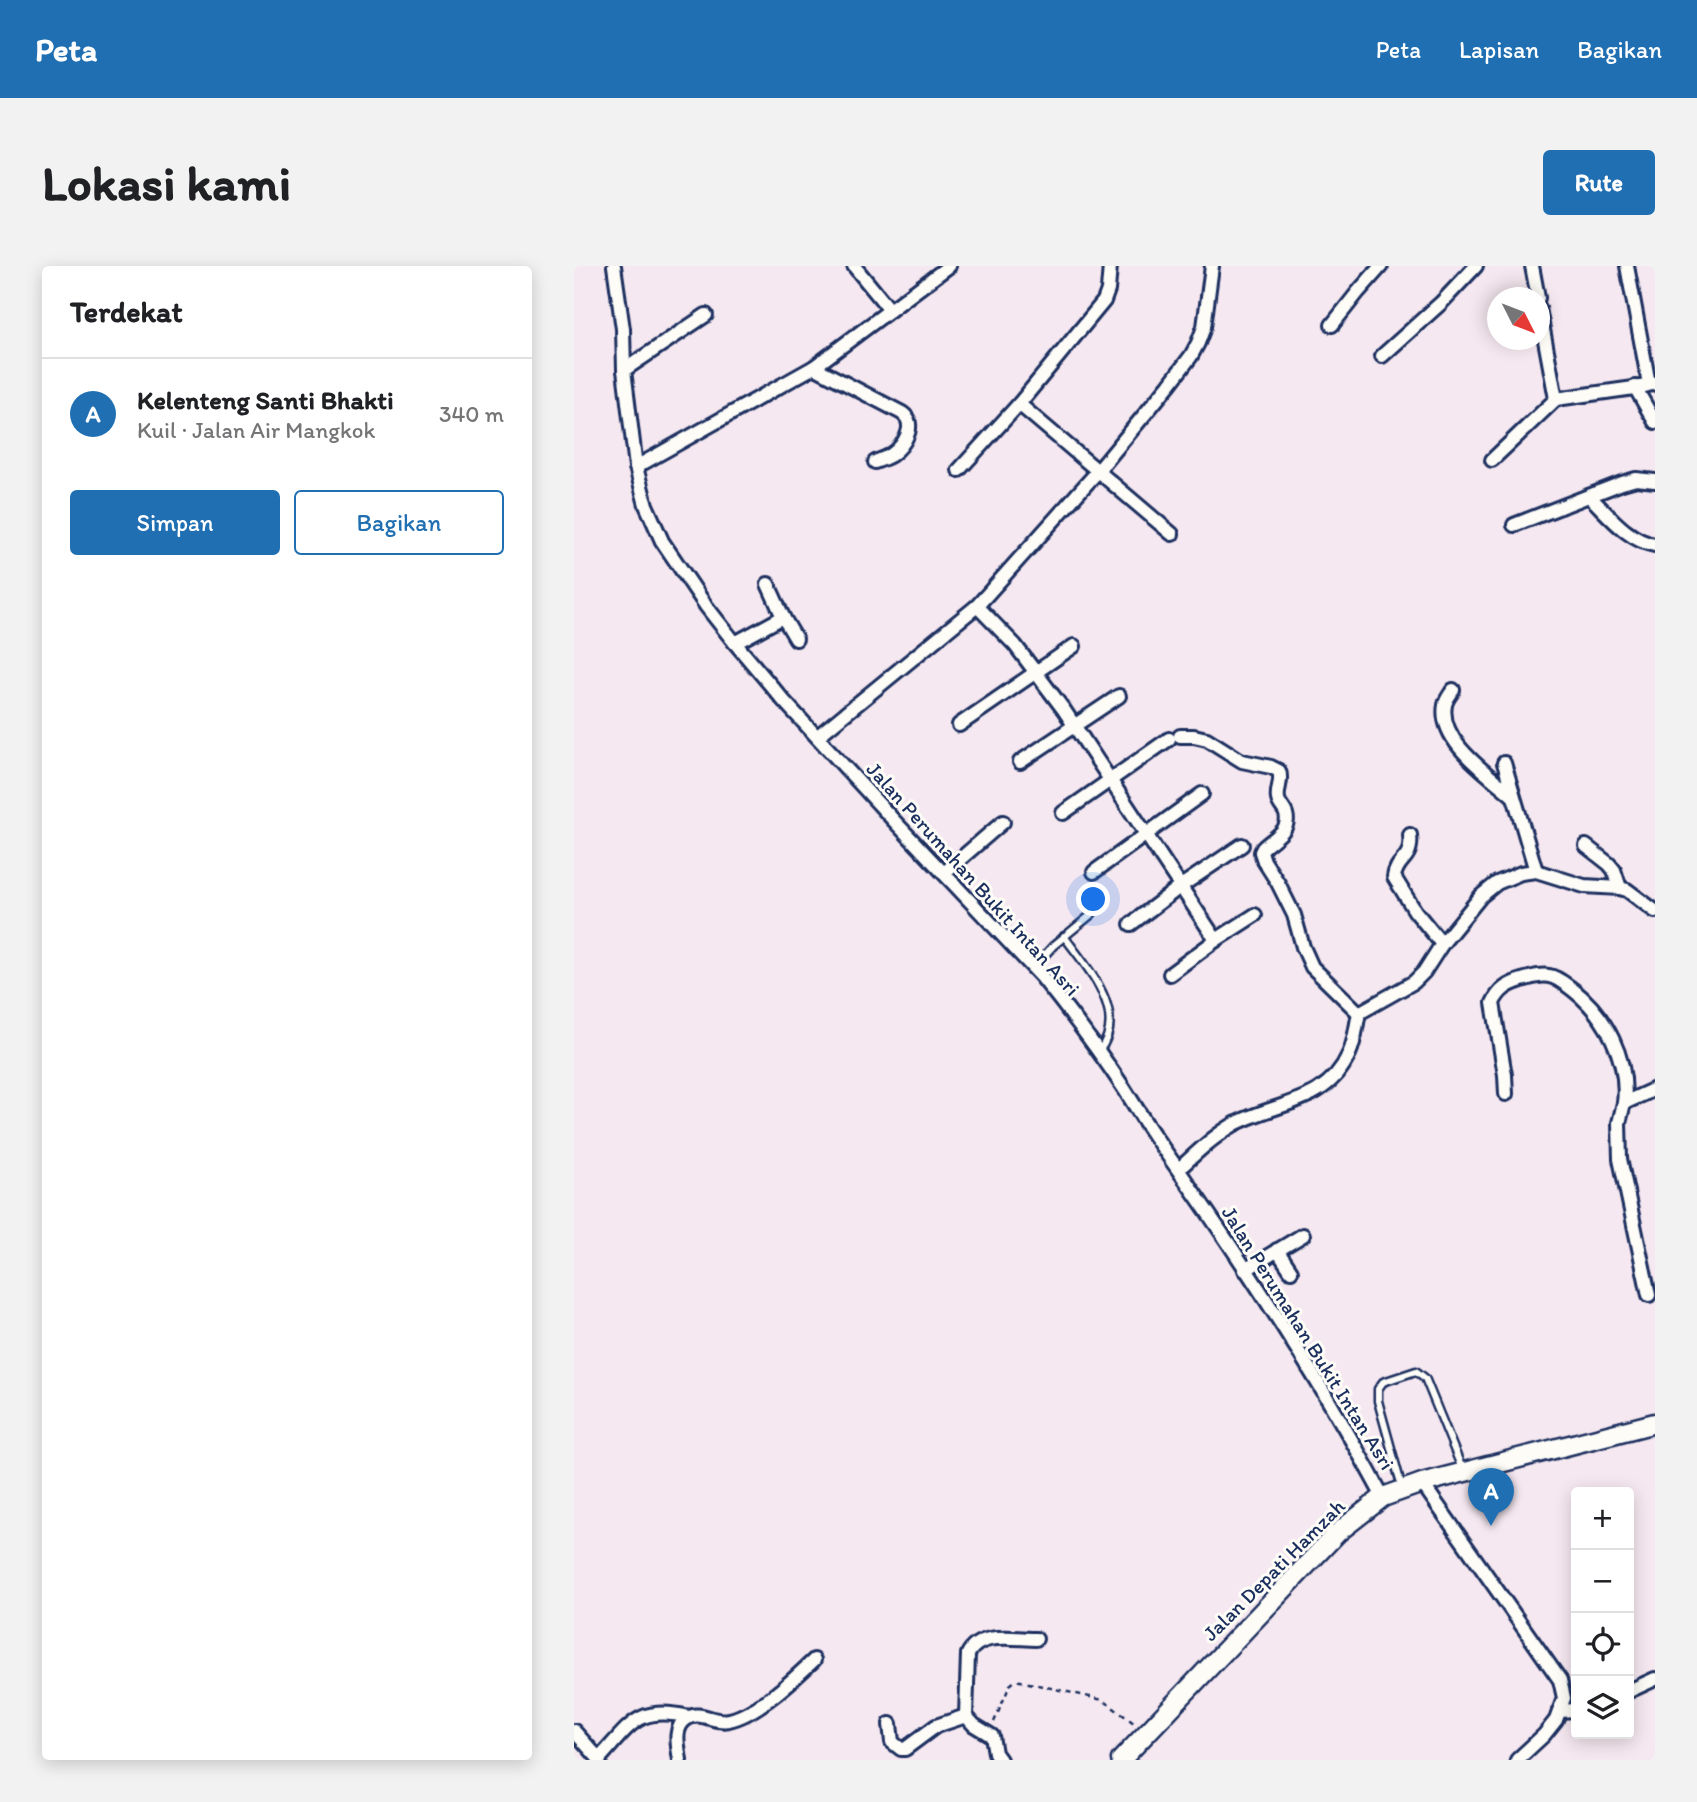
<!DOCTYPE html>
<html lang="id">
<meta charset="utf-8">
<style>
body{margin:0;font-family:Itim,sans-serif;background:#f2f2f2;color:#202124}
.controls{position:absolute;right:21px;bottom:21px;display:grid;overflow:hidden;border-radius:7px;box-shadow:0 4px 18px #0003}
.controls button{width:63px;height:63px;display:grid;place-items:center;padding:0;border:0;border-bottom:2px solid #e0e0e0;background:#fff;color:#202124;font:35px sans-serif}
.compass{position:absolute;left:913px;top:21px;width:63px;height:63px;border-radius:50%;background:#fff;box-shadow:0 4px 18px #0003;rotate:132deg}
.you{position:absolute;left:520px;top:634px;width:24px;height:24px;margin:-18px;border:5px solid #fff;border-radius:50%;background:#1a73e8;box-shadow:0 0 0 10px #1a73e833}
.badge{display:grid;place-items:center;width:46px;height:46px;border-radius:50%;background:#1f6fb2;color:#fff;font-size:23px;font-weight:700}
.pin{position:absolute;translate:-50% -58px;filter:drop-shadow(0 2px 4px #0008)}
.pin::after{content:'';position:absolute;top:37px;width:24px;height:21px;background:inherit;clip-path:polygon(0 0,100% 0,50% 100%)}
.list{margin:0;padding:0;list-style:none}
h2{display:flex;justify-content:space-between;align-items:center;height:91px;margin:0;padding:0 28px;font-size:30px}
h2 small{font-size:23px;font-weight:400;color:#757577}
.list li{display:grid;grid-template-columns:46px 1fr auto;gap:21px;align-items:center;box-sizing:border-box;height:112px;padding:0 28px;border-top:2px solid #e0e0e0}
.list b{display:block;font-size:26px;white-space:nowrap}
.list p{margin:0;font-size:23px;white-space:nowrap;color:#757577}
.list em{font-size:23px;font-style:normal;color:#757577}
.actions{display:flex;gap:14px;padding:21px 28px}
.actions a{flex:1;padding:16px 0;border:2px solid #1f6fb2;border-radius:7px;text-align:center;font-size:24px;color:#1f6fb2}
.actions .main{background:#1f6fb2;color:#fff}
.icon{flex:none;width:38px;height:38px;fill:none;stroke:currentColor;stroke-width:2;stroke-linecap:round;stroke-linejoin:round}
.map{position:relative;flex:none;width:1081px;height:1494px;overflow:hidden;border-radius:7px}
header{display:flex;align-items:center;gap:42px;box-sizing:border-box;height:98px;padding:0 35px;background:#1f6fb2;color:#fff}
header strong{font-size:33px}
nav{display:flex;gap:38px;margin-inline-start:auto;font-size:24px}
.intro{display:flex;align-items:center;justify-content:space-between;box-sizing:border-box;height:168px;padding:0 42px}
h1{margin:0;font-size:49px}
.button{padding:18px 32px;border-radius:7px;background:#1f6fb2;color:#fff;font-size:24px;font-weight:700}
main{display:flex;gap:42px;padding:0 42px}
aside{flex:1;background:#fff;border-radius:7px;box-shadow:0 4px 18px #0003}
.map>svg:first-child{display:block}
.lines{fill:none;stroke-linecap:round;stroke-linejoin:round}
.lane-casing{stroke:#1b2f5e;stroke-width:11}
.street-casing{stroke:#1b2f5e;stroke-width:18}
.secondary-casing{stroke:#1b2f5e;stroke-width:23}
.path{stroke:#1b2f5e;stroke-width:2.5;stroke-dasharray:5 5;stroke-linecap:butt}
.lane{stroke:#fdfcf7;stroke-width:6}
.street{stroke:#fdfcf7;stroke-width:12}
.secondary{stroke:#fdfcf7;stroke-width:18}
.labels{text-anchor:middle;stroke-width:6;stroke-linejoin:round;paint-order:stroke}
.street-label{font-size:21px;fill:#1b2f5e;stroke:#fdfcf7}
</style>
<header>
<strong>Peta</strong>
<nav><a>Peta</a><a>Lapisan</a><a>Bagikan</a></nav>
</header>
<div class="intro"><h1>Lokasi kami</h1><a class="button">Rute</a></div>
<main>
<aside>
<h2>Terdekat<small></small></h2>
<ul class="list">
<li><span class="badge">A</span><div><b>Kelenteng Santi Bhakti</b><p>Kuil · Jalan Air Mangkok</p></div><em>340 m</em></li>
</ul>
<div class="actions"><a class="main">Simpan</a><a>Bagikan</a></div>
</aside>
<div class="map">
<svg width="1081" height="1494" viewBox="0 0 1081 1494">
<rect width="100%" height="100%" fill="#f6e8f0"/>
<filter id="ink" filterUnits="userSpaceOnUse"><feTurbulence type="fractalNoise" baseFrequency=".0143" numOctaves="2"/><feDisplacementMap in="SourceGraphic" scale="14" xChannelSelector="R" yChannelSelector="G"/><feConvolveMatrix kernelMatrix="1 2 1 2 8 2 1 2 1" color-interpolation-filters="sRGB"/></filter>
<g filter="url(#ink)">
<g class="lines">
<defs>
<g id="lane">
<path d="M490 670C512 701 556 747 525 785"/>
<path d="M459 702 479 680 518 648"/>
<path d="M828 1222 804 1135V1123L809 1116 842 1105 851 1112 889 1205"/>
</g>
<g id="street">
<path d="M40 0 49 63 50 104 62 201 72 239 88 275 132 340 161 377 210 435 324 559 467 710C496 746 524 783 549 821 560 838 570 855 581 871 663 986 742 1106 809 1231"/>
<path d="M280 0 316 44"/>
<path d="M958 0 964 32"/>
<path d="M1053 0 1075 118"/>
<path d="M965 42 982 133 1067 121 1081 117"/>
<path d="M758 59 784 26 807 0"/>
<path d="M808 90 867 37 902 0"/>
<path d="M240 101 328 147C344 158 330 180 317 189 312 192 306 194 301 196"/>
<path d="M50 104 132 49"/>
<path d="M1061 121 1081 156"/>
<path d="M445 138 598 268"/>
<path d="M918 194 982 133"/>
<path d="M62 201 240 101 375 0"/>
<path d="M385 204 445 138 530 35 534 24 536 0"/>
<path d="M1015 230C1034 248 1054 275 1081 279"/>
<path d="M940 259 1048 217 1062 213 1081 215"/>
<path d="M194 318 209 351 222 373"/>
<path d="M403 340 441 379 490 444 642 674"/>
<path d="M161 377 209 351"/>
<path d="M879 424C876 429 872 433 871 439 864 476 916 509 939 530"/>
<path d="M385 459 500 380"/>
<path d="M244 470 403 340 524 205 595 119 617 90 624 77 630 61 638 0"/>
<path d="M606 470H620L633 473 668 495 697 501 705 505C709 515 702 523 704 533 705 539 710 542 712 548 717 565 699 572 689 582L687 586 690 595 704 617 720 649 729 681 738 701 785 747"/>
<path d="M446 496 545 430"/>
<path d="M930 497 962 605"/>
<path d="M489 547 595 473"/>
<path d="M836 569C839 595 823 591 820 611L841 645 868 678"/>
<path d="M1012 580 1035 598 1040 604 1046 622"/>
<path d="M520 606 628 528"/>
<path d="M370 607 429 556"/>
<path d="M557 658 607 620 668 579"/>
<path d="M596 708 642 674 681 649"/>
<path d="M932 828 931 809 919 737C925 724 934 718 948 714 956 712 966 708 975 710 983 711 991 718 998 723 1032 749 1055 794 1050 837L1081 823"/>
<path d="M1050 837 1045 857 1046 893 1075 1029"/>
<path d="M605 903C622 887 639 871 659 859 700 836 753 839 775 788 781 776 782 760 785 747L840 716 850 706 868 678 907 630 923 617 947 607 962 605 1010 620 1046 622 1053 624 1081 645"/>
<path d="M703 984 717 1005"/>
<path d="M671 1004 729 969"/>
<path d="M848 1217 986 1414 990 1432 982 1454 970 1469 943 1494"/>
<path d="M1055 1425 1081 1413"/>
<path d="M985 1445 1002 1444"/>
<path d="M316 1458 318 1476 327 1483H331L362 1460 392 1450"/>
<path d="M0 1465 26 1494"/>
<path d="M25 1493C57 1458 64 1439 115 1451"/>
<path d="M106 1494C104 1480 99 1462 112 1453 126 1443 140 1458 155 1454 183 1448 219 1414 240 1394"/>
<path d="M426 1494 421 1487 418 1470 400 1459 392 1450 394 1388C406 1365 440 1373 462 1373"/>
</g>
<path id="secondary" d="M547 1494 763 1267 809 1231 848 1217 1081 1157"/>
</defs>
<!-- lane casing -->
<use href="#lane" class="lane-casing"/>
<!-- street casing -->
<use href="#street" class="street-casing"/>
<!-- secondary casing -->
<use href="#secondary" class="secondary-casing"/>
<!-- path -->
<path class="path" d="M420 1456 436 1419 442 1414 529 1434 560 1457"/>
<!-- lane -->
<use href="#lane" class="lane"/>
<!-- street -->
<use href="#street" class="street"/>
<!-- secondary -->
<use href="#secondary" class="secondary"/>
</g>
</g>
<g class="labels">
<!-- street labels -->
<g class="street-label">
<text transform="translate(399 613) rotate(48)" y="7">Jalan Perumahan Bukit Intan Asri</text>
<text transform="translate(734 1072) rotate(58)" y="7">Jalan Perumahan Bukit Intan Asri</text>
<text transform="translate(700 1304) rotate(-45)" y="7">Jalan Depati Hamzah</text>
</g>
</g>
</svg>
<div class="controls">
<button>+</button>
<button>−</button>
<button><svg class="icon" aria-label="locate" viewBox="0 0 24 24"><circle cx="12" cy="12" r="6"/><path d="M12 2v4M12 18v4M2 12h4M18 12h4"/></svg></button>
<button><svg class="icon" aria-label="layers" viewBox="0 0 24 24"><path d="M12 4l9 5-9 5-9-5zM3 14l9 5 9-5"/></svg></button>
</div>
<svg class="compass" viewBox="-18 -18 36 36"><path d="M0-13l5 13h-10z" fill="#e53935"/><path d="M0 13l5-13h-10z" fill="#757577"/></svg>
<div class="you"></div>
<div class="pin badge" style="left:917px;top:1260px">A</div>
</div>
</main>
